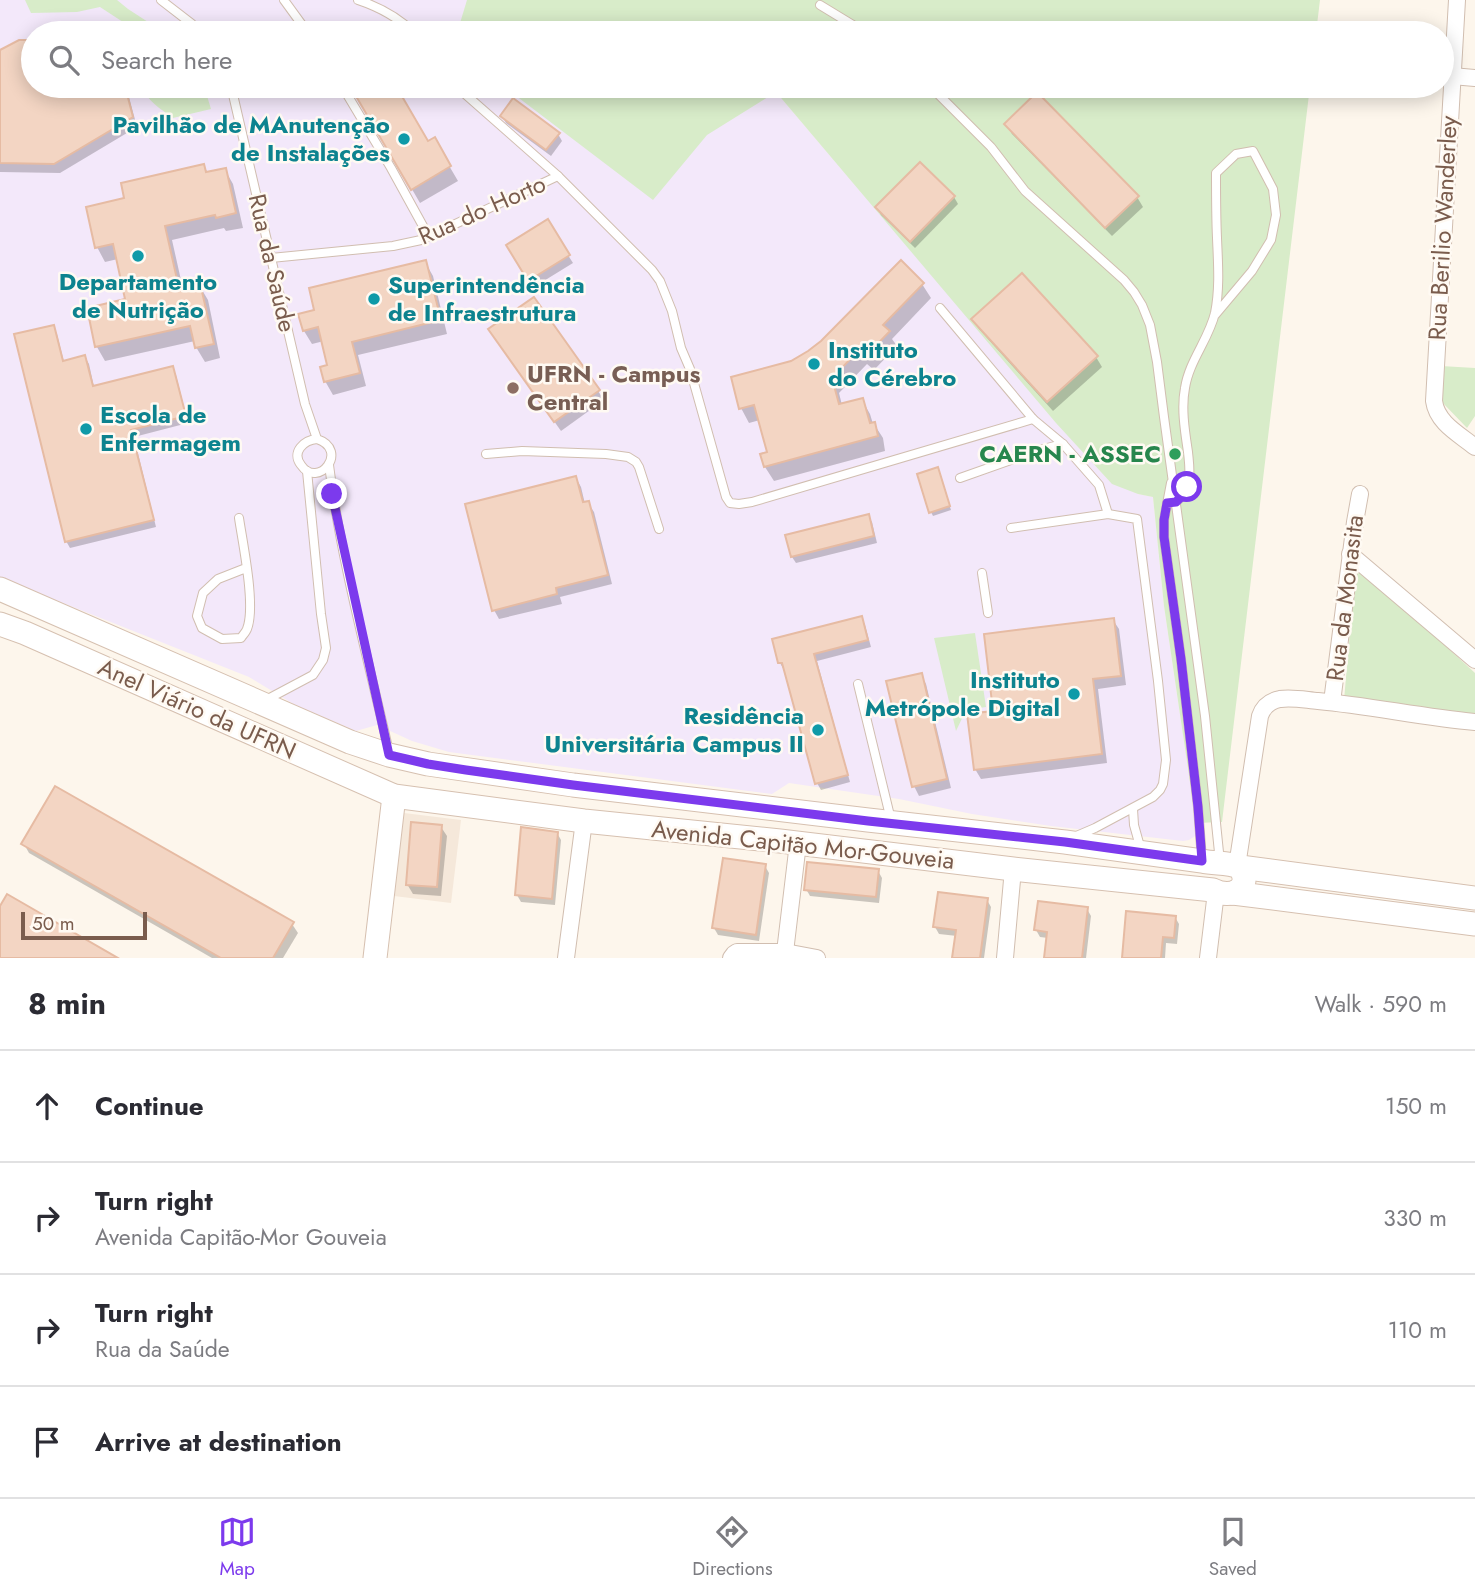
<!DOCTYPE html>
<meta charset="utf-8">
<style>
body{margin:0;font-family:Jost,sans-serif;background:#f2f2f3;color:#2b2b33}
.scale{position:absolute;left:21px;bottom:18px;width:126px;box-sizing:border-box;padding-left:7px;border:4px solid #7a5c4d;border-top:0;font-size:19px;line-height:24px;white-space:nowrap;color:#7a5c4d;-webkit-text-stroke:5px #fffaf3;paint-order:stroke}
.stop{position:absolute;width:21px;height:21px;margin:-16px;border:5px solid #7c3aed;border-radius:50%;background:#fff}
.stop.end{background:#7c3aed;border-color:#fff;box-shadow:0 2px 7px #0008}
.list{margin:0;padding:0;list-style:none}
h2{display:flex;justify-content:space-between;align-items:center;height:91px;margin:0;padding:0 28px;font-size:30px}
h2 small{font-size:23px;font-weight:400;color:#7c7c81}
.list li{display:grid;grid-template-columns:46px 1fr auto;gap:21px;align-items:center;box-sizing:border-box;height:112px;padding:0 28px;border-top:2px solid #e1e1e2}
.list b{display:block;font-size:26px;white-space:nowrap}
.list p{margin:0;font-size:23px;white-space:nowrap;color:#7c7c81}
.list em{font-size:23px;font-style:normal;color:#7c7c81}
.icon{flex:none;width:38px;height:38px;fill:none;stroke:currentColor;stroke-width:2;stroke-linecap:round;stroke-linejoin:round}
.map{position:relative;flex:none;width:1475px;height:958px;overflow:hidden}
.search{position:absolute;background:#fff;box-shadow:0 4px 18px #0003;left:21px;right:21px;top:21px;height:77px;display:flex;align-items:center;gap:18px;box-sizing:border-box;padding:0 24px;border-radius:38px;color:#7c7c81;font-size:26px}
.sheet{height:539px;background:#fff}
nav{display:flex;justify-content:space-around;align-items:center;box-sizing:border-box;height:98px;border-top:2px solid #e1e1e2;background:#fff;font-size:19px;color:#7c7c81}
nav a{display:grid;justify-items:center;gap:4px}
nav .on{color:#7c3aed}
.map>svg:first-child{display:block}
.residential{fill:#f5e8da}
.education{fill:#f3e8fa}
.green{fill:#d8ecc9}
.shadow{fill:#0003}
.building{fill:#f3d5c3;stroke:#e6bba3;stroke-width:2}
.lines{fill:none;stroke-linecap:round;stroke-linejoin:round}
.lane-casing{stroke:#d1beb0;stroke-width:10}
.street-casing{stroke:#d1beb0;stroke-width:18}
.secondary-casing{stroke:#d6c0b0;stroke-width:25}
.lane{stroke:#fff;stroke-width:8}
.street{stroke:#fff;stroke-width:16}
.secondary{stroke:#fff;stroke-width:23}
.route{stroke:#7c3aed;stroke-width:9}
.culture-dot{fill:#0f9aa8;stroke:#fffaf3;stroke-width:2.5}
.education-dot{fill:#8d6e63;stroke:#fffaf3;stroke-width:2.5}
.leisure-dot{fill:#2e9e5b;stroke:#fffaf3;stroke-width:2.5}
.labels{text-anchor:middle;stroke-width:5;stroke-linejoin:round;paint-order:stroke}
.culture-label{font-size:24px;font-weight:bold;fill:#0d838f;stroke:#fffaf3;text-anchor:end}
.street-label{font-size:24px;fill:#7a5c4d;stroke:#fffaf3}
.education-label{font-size:24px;font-weight:bold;fill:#785e54;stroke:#fffaf3;text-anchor:start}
.leisure-label{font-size:24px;font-weight:bold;fill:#27864d;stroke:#fffaf3;text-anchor:end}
</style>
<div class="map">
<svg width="1475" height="958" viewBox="0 0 1475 958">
<rect width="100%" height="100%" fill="#fdf6ec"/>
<!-- residential -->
<path class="residential" d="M404 813 461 820 451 903 394 896Z"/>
<!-- education -->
<path class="education" d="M0 0H694L724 33H33V86H771L997 352 1138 494 1153 497 1164 606 1196 823 1197 830 1195 836 1189 840 1183 841 1051 826 972 814 899 799 789 783 772 794 449 752 412 741 377 725 356 731 295 705 249 677 0 578Z"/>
<!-- green -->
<g class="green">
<path d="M25 0H117L128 9 165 33H128L126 24 100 7 77 12 31 13Z"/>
<path d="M467 0H1320L1316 33H457Z"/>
<path d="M141 86H204L211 109 173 118C161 109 147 101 141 86Z"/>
<path d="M503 86H1310L1222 822 1196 823 1164 606 1153 497 1138 494 1112 484 1056 423 776 92 707 135 653 200Z"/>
<path d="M1441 366 1475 368V416L1467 428 1441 401Z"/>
<path d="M1356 564 1475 673V717L1344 700Z"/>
<path d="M975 633 986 707 966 710 956 731 934 638Z"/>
</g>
<!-- shadow -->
<g class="shadow">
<path d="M360 28 363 33H352Z"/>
<path d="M33 41V86H126L137 127 60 173 0 172V52L20 42Z"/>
<path d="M352 86H394L427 144 434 140 458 181 420 203Z"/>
<path d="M502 116 558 134 562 141 551 156 506 123Z"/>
<path d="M1006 124 1137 197 1143 207 1112 236 1012 134Z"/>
<path d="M920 164 954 197 958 204 915 248 881 215 877 208Z"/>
<path d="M204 166 208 174 225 170 233 184 243 228 226 231 224 228 172 240 183 289 199 285 208 300 220 358 205 362 196 347 195 341 105 361 97 347 127 301 118 259 105 262 97 247 126 200Z"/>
<path d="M547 222 573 263 534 287 508 245Z"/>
<path d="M425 262 433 276 447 334 358 355 366 386 333 395 325 381 329 366 324 341 312 344 304 331 300 315 316 311Z"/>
<path d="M922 284 931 298 892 339 897 346 874 370 867 364 839 393 842 405 862 400 870 414 873 424H874L883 438 885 451 774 481 765 467 762 455 769 453 760 420 749 423 741 408 792 363Z"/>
<path d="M973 320 1096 357 1102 367 1053 411 979 329Z"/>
<path d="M53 327 57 334 64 362 85 357 89 364 94 387 172 368 176 375 188 423 134 437 156 527 70 548 66 541Z"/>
<path d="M496 339 598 391 604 400 561 431Z"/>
<path d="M939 474 951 510 933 516 931 512Z"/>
<path d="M576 478 581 487 585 504 588 503 594 512 612 584 560 597 562 604 499 619 494 610Z"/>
<path d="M868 516 872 522 877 543 796 563 792 557Z"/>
<path d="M861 618 865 625 871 647 817 661 850 782 821 790 817 783 784 670 780 663Z"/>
<path d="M1113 620 1119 629 1126 685 1098 689 1107 763 981 779 975 769 995 712Z"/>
<path d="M921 675 926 684 951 788 919 796 914 786Z"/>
<path d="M441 827 447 836 441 896 413 894 407 884Z"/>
<path d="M557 833 561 840 555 905 521 902 517 895Z"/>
<path d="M24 844 292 924 298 933 283 958H212L29 853Z"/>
<path d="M765 866 769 873 759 941 718 935 714 928Z"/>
<path d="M878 871 882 878 879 903 810 896 806 889Z"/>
<path d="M987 900 991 907 984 958H954L957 936 939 934 935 927Z"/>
<path d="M1087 909 1091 916 1086 958H1046L1048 938 1040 937 1036 930Z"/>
<path d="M1175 917 1179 924 1177 944 1166 943 1165 958H1123Z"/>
</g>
<!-- building -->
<g class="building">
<path d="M19 40H33V86H125L133 117 54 164 0 163V50Z"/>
<path d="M350 86H396L428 141 435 137 451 166 411 190Z"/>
<path d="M1037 92 1139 196 1105 228 1004 124Z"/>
<path d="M513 98 560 133 546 150 500 116Z"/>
<path d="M920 162 955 196 910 242 875 207Z"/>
<path d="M204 164 206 172 226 168 236 213 216 218 215 215 165 226 179 288 200 283 214 344 195 348 190 326 95 347 87 308 125 299 113 244 95 248 86 207 124 198 121 183Z"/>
<path d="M548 219 570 255 528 281 506 245Z"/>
<path d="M426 260 441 320 352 342 360 373 324 382 320 367 327 365 318 327 303 331 298 314 314 310 309 288Z"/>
<path d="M901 260 924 283 883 325 890 331 865 357 858 351 832 378 839 404 863 398 870 423 875 422 878 436 764 467 760 454 767 452 754 405 739 409 731 377 791 361 808 351 821 341Z"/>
<path d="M1022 273 1098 356 1047 402 971 319Z"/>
<path d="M534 297 600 390 554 422 488 329Z"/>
<path d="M54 325 63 361 85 355 93 386 173 366 186 416 131 430 154 520 65 542 14 334Z"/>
<path d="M938 467 950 506 929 513 917 474Z"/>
<path d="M576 476 583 502 589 501 608 575 556 588 557 594 492 611 465 504Z"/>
<path d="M869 514 874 536 791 557 785 535Z"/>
<path d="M862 616 868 640 814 654 848 775 815 784 782 663H778L772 639Z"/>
<path d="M1114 618 1121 676 1093 679 1102 754 974 770 967 714 993 711 984 634Z"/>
<path d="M922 673 947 779 912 787 886 681Z"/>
<path d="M55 786 294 922 273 958H221L21 844Z"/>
<path d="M411 822 442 825 437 887 406 885Z"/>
<path d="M521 827 558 832 552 899 515 895Z"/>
<path d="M723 858 766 864 756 935 712 928Z"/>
<path d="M807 862 879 869 876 897 804 890Z"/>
<path d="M938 892 988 898 980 958H952L956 930 933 927Z"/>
<path d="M7 894 118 958H0V906Z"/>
<path d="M1038 901 1088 907 1082 958H1044L1047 932 1034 930Z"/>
<path d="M1126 911 1176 916 1174 938 1163 937 1161 958H1122Z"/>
</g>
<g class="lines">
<defs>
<g id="lane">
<path d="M161 0 192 24 199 33"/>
<path d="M284 0 308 33"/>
<path d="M358 0C379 7 398 17 414 33"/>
<path d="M820 5 866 33"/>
<path d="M231 86 305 404 317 439C350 450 318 490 301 465 291 452 304 440 317 439"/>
<path d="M342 86 391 168 429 237"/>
<path d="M930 86 991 147 1025 191 1124 280 1134 292 1142 305 1150 325 1157 362 1164 417 1205 716 1220 862"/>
<path d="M796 93 803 86"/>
<path d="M558 176 652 270 660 281 672 311 681 348 690 369 726 497 730 503 739 504 752 502 1033 419"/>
<path d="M271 258 393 246 421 240 558 176 465 94 459 86"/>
<path d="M940 308 1033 419 1063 444 1099 485 1108 514"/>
<path d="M486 454 522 451 606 454 628 457 636 462 639 467 659 529"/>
<path d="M329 465C341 561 368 658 389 752"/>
<path d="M960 478 1039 450 1063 444"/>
<path d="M1171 483 1164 520V537L1181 659 1198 807 1202 860"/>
<path d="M1167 503 1176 502C1182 497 1186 492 1188 484 1191 474 1189 463 1188 452 1185 432 1181 408 1185 388 1189 361 1209 339 1215 313 1220 288 1218 263 1217 238 1216 216 1216 194 1216 173L1236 154 1253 151 1273 189 1276 215 1271 240 1252 271 1215 315"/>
<path d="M239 518C243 545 256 606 247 629 246 632 242 636 241 638L222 639 202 628 197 616 203 593 218 579 246 568"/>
<path d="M1011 528 1108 514 1137 519 1158 681 1166 760 1163 784 1160 790 1153 797 1095 828 1074 837"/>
<path d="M982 573 988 613"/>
<path d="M858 684 891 820"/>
<path d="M266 700 313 675 323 660 326 648 321 614 307 471"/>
<path d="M1133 809 1134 825 1141 850"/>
</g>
<g id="street">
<path d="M1457 0 1434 401C1437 423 1459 434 1475 447"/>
<path d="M1452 76 1475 78"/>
<path d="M1350 554 1475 660"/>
<path d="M1332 702 1355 522 1360 494"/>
<path d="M1237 866 1260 716C1263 707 1270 701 1280 699 1292 697 1306 700 1318 701 1371 706 1422 717 1475 722"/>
<path d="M785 952 798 843"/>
<path d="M566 958 584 821"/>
<path d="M731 958 734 954 737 952H785L817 958"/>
<path d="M1005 958 1013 869"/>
<path d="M1208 958 1216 892"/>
</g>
<g id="secondary">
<path d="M0 589 350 742 389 755 428 764 573 785 868 820 1065 842 1202 861C1215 864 1227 862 1240 867L1475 898"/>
<path d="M0 624 25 633 394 796 584 821 780 841 1013 869 1213 890C1232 900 1253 888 1240 867"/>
<path d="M1233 893 1475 924"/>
<path d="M375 958 394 796"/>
</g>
</defs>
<!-- lane casing -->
<use href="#lane" class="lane-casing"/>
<!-- street casing -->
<use href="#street" class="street-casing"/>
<!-- secondary casing -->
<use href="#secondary" class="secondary-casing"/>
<!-- lane -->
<use href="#lane" class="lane"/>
<!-- street -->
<use href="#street" class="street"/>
<!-- secondary -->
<use href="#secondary" class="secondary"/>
</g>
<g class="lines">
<!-- route -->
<path class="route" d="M332 494 389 755 428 764 466 770 573 785 868 821 1065 842 1202 861 1198 807 1181 659 1164 537V520L1167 503 1176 502 1185 493 1187 487"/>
</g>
<!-- markers -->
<g class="culture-dot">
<circle cx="404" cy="139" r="7"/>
<circle cx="138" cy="256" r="7"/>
<circle cx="374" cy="299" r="7"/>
<circle cx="814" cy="364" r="7"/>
<circle cx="86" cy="429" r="7"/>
<circle cx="1074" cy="694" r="7"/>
<circle cx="818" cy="730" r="7"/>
</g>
<circle class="education-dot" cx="513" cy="388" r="7"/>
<circle class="leisure-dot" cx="1175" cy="454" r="7"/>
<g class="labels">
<!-- culture labels -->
<g class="culture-label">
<text x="390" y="133">Pavilhão de MAnutenção<tspan x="390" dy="28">de Instalações</tspan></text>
<text x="138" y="290" text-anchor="middle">Departamento<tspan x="138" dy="28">de Nutrição</tspan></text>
<text x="388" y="293" text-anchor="start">Superintendência<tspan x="388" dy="28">de Infraestrutura</tspan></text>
<text x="828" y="358" text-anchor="start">Instituto<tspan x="828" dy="28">do Cérebro</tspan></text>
<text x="100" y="423" text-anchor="start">Escola de<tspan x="100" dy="28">Enfermagem</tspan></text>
<text x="1060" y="688">Instituto<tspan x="1060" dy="28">Metrópole Digital</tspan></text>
<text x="804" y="724">Residência<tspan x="804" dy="28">Universitária Campus II</tspan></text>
</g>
<!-- street labels -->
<g class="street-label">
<text transform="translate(482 210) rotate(-24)" y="8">Rua do Horto</text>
<text transform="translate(1443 228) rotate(-87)" y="8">Rua Berilio Wanderley</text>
<text transform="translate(272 263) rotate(77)" y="8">Rua da Saúde</text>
<text transform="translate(1345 598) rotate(-83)" y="8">Rua da Monasita</text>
<text transform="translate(197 709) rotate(24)" y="8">Anel Viário da UFRN</text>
<text transform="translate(803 845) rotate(6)" y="8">Avenida Capitão Mor-Gouveia</text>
</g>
<!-- education labels -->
<g class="education-label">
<text x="527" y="382">UFRN - Campus<tspan x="527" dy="28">Central</tspan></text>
</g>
<!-- leisure labels -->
<g class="leisure-label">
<text x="1161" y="462">CAERN - ASSEC</text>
</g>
</g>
</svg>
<div class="scale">50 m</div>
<div class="stop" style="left:1187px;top:487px"></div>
<div class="stop end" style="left:332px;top:494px"></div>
<div class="search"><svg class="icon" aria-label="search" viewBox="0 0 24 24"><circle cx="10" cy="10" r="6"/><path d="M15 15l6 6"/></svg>Search here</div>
</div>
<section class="sheet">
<h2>8 min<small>Walk · 590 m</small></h2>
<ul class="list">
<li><svg class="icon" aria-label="ahead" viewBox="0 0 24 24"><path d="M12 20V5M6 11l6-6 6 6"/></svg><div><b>Continue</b></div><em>150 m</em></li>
<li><svg class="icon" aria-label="right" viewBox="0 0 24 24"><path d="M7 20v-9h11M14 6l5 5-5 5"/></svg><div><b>Turn right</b><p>Avenida Capitão-Mor Gouveia</p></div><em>330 m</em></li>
<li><svg class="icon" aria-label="right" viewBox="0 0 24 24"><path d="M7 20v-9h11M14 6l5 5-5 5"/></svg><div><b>Turn right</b><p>Rua da Saúde</p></div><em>110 m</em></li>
<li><svg class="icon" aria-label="arrive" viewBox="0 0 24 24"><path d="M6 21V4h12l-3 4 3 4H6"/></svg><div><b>Arrive at destination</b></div></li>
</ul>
</section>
<nav>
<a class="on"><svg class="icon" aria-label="map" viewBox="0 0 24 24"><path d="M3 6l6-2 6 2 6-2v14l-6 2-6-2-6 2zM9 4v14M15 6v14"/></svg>Map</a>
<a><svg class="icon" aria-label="directions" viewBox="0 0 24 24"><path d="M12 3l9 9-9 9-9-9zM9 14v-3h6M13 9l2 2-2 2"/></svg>Directions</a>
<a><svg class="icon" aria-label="saved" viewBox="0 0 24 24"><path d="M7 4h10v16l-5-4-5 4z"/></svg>Saved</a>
</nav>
